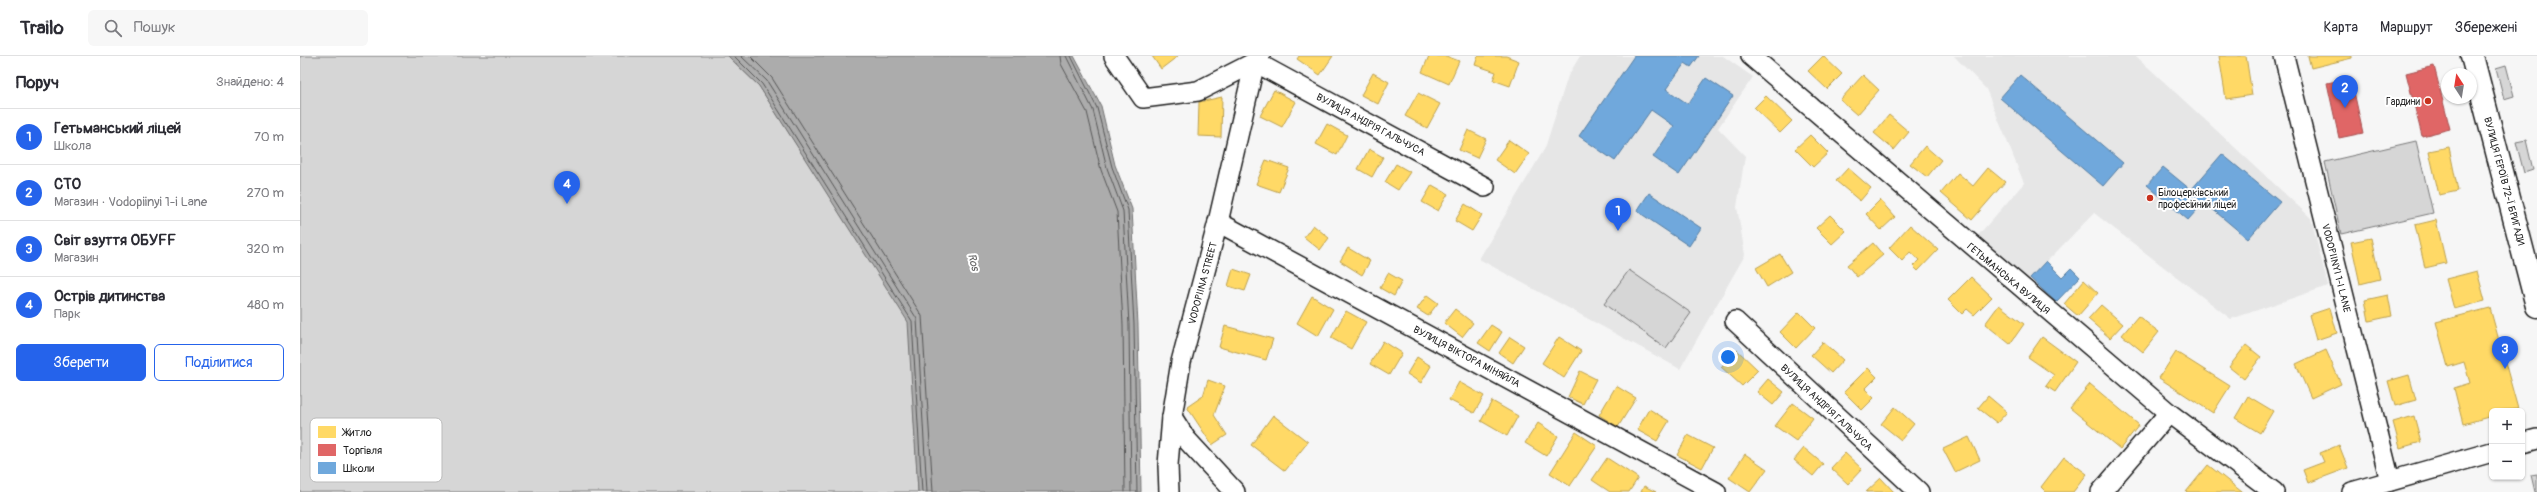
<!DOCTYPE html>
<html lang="uk">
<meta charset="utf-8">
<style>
body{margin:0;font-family:Pangolin,sans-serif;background:#f7f7f7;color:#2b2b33}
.controls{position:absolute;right:12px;bottom:12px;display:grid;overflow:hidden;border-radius:6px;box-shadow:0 1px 3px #0004}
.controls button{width:36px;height:36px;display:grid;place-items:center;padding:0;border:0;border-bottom:1px solid #e1e1e2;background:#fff;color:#2b2b33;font:20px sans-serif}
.compass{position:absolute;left:2141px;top:12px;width:36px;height:36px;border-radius:50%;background:#fff;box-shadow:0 1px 3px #0004;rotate:348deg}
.you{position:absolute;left:1428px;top:301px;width:14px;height:14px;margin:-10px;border:3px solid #fff;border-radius:50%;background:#1a73e8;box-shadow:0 0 0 6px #1a73e833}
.badge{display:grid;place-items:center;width:26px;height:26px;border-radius:50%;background:#2563eb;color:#fff;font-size:13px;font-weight:700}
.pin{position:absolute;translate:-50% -33px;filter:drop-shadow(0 1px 2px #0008)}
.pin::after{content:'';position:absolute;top:21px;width:14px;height:12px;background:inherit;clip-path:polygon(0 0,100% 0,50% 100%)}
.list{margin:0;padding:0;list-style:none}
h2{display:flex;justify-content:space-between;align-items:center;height:52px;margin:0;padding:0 16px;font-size:17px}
h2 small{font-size:13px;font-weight:400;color:#7c7c81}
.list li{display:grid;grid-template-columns:26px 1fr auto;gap:12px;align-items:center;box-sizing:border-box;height:56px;padding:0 16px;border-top:1px solid #e1e1e2}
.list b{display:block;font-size:15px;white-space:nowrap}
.list p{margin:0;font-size:13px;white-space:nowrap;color:#7c7c81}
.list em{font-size:13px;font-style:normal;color:#7c7c81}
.actions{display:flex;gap:8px;padding:12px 16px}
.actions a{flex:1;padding:9px 0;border:1px solid #2563eb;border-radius:6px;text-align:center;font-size:14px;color:#2563eb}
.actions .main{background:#2563eb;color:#fff}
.icon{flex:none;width:22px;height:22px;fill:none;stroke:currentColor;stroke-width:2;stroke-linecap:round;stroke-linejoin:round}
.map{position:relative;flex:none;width:2237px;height:436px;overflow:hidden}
header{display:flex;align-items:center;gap:24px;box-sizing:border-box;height:56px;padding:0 20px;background:#fff;border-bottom:1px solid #e1e1e2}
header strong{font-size:19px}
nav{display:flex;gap:22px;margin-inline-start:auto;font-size:14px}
.search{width:280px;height:36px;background:#f7f7f7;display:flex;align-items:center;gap:10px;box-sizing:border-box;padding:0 14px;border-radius:6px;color:#7c7c81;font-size:15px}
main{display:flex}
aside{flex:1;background:#fff}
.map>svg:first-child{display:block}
.built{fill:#e6e6e6}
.green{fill:#d6d6d6;stroke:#797979}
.water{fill:#acacac;stroke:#727272}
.homes{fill:#ffd966;stroke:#bba050}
.shops{fill:#e06666;stroke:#a55050}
.schools{fill:#6fa8dc;stroke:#567ea2}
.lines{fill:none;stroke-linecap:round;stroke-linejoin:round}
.shore{stroke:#565656;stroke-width:1}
.street-casing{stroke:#1c1c1c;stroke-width:22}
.secondary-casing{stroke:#1c1c1c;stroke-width:25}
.street{stroke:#fff;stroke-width:19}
.secondary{stroke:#fff;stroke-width:22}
.poi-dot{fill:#c8321e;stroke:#fff;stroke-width:1.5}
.labels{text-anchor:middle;stroke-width:4;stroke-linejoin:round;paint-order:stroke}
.poi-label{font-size:10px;fill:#1c1c1c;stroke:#fff;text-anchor:end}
.street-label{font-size:10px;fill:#1c1c1c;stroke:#fff}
.water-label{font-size:11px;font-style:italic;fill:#5d5d5d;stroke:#fff}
.key{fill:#fff;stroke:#bbb;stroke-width:1}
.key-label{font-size:11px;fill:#1c1c1c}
</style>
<header>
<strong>Trailo</strong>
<div class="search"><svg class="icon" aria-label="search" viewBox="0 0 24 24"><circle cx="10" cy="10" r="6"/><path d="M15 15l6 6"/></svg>Пошук</div>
<nav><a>Карта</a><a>Маршрут</a><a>Збережені</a></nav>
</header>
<main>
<aside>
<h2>Поруч<small>Знайдено: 4</small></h2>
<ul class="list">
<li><span class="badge">1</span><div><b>Гетьманський ліцей</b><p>Школа</p></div><em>70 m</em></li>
<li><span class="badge">2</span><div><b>СТО</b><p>Магазин · Vodopiinyi 1-i Lane</p></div><em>270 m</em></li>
<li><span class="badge">3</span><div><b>Світ взуття ОБУFF</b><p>Магазин</p></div><em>320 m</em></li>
<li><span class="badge">4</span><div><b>Острів дитинства</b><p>Парк</p></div><em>480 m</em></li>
</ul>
<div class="actions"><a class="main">Зберегти</a><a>Поділитися</a></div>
</aside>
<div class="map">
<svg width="2237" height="436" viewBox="0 0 2237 436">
<rect width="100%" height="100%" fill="#f6f6f6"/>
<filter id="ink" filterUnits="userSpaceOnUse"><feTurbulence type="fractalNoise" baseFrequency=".025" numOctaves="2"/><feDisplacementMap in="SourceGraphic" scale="8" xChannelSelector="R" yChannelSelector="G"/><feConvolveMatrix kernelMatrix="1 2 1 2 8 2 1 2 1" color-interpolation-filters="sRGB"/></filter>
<g filter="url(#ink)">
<!-- built -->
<g class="built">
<path d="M1280 0H1423L1453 21 1418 72 1445 100 1437 151 1445 199 1380 313 1179 203 1245 92 1268 20Z"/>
<path d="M1654 0H1836L2011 162 2028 230 1931 263 1794 157 1727 226 1675 183 1724 127 1686 33Z"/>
</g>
<!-- green -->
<g class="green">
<path d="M0 0H428L459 30 609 266 618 436H0Z"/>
<path d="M2206 9 2214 40 2204 43 2196 12Z"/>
<path d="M2226 84 2233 114 2224 117 2216 86Z"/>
<path d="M2116 85 2133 157 2041 178 2025 106Z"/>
<path d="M1329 214 1391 257 1366 292 1304 248Z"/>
<path d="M2237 418V436H2235L2231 419Z"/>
</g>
<!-- water -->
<path class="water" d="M428 0H774L801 50 815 109 832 153 838 269 841 436H618L608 266 459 30Z"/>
<!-- homes -->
<g class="homes">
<path d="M852 0H878L861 13Z"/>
<path d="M999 0H1033L1020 19 997 3Z"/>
<path d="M1129 0H1146L1159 5 1149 28 1122 16Z"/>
<path d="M1178 0H1206L1219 5 1210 30 1193 24 1196 16 1175 9Z"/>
<path d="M1523 0 1542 18 1527 33 1508 15Z"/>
<path d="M1919 0H1946L1952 39 1926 43Z"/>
<path d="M2008 0H2052V2L2011 12Z"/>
<path d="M1073 17 1089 26 1078 48 1061 39Z"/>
<path d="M1563 19 1579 34 1557 59 1540 44Z"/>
<path d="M974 34 996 46 982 71 960 60Z"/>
<path d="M1118 37 1140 48 1127 72 1105 60Z"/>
<path d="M1466 40 1492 65 1480 77 1454 52Z"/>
<path d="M922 41 921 81 898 80 899 46Z"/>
<path d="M1589 59 1609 76 1594 94 1574 77Z"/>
<path d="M1027 68 1047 79 1037 99 1016 88Z"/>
<path d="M1168 74 1186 83 1177 102 1159 94Z"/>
<path d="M1510 79 1528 97 1513 111 1495 93Z"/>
<path d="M1209 84 1229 98 1215 118 1195 104Z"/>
<path d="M1625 90 1641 104 1627 121 1610 108Z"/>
<path d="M2149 91 2158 135 2139 139 2129 95Z"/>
<path d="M1069 93 1083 101 1072 121 1058 113Z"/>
<path d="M966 104 989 112 979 136 956 128Z"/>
<path d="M1096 108 1110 116 1098 134 1085 126Z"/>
<path d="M1548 112 1571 132 1560 145 1536 125Z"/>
<path d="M1688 112 1705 126 1672 164 1641 137 1658 117 1673 130Z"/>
<path d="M1132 129 1148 138 1138 155 1122 146Z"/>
<path d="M1580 144 1595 161 1581 174 1566 158Z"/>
<path d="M1165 148 1182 159 1172 175 1155 165Z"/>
<path d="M1530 159 1546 175 1532 188 1516 172Z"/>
<path d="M2136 164 2146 207 2125 212 2115 169Z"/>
<path d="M1013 169 1029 182 1020 194 1004 181Z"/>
<path d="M1610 169 1638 194 1618 215 1613 210 1619 204 1610 196 1602 205 1589 192Z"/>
<path d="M2071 182 2080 223 2060 228 2051 186Z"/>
<path d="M1573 187 1583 199 1557 221 1547 209Z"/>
<path d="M1048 192 1070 205 1062 219 1040 205Z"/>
<path d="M1480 198 1491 216 1467 231 1456 212Z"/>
<path d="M933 213 951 219 945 235 928 230Z"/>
<path d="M2177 215 2185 245 2154 253 2146 223Z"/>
<path d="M1088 217 1102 225 1094 240 1080 232Z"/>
<path d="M1671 221 1692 241 1674 259 1667 253 1662 258 1648 244Z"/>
<path d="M1784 224 1798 237 1778 260 1764 248Z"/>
<path d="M1127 239 1138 247 1128 260 1117 253Z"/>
<path d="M2088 239 2092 260 2069 265 2065 244Z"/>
<path d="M1012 240 1033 253 1018 280 997 267Z"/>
<path d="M1699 249 1724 268 1710 288 1685 268Z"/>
<path d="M1801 249 1823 268 1810 282 1788 263Z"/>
<path d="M2030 252 2037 277 2016 284 2009 259Z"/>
<path d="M2190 252 2218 353 2192 355V360L2163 368 2154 332 2170 327 2164 306 2148 311 2136 266Z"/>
<path d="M1155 253 1173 267 1162 281 1144 267Z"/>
<path d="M1046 255 1066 266 1051 293 1031 282Z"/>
<path d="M1499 256 1515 272 1496 292 1480 276Z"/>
<path d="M1838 260 1859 276 1843 296 1822 279Z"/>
<path d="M1191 269 1202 276 1190 295 1178 287Z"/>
<path d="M925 270 973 283 966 304 919 291Z"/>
<path d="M1210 281 1224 290 1213 307 1199 297Z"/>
<path d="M1259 281 1281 295 1264 322 1242 307Z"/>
<path d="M1742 281 1776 306 1755 336 1746 330 1754 319 1728 301Z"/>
<path d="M1083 285 1102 297 1089 319 1070 308Z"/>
<path d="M1523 286 1543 304 1531 317 1511 299Z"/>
<path d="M1946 289 1961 301 1944 323 1929 311Z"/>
<path d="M1437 294 1458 314 1442 330 1421 311Z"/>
<path d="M2026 294 2041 328 2011 342 1996 308Z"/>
<path d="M1876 296 1930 330 1913 357 1859 322Z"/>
<path d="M1117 301 1131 310 1121 327 1107 318Z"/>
<path d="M1568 312 1577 321 1565 333 1574 342 1562 354 1544 336Z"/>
<path d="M1280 315 1296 323 1283 348 1268 341Z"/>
<path d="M2109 319 2116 344 2095 350 2088 325Z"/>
<path d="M1468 323 1484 336 1473 349 1457 336Z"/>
<path d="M908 324 925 330 914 359 927 379 912 389 887 351 903 340Z"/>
<path d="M1159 326 1184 340 1174 357 1149 344Z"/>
<path d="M1790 328 1839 369 1820 393 1770 352Z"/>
<path d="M1316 330 1336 342 1318 371 1299 359Z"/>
<path d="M1688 340 1707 356 1697 367 1678 352Z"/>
<path d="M1948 340 1973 355 1960 377 1935 362Z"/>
<path d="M1192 345 1218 360 1207 380 1181 365Z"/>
<path d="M1493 347 1513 362 1496 385 1475 370Z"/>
<path d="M1595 351 1614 368 1601 384 1581 368Z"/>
<path d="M1349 353 1369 365 1357 385 1337 374Z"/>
<path d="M973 359 1008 386 985 415 951 389Z"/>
<path d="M2114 360 2121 386 2100 392 2093 366Z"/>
<path d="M1238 367 1258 380 1246 400 1225 387Z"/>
<path d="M1276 376 1297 390 1270 430 1250 417Z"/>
<path d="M1388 379 1413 392 1402 412 1377 399Z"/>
<path d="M1669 381 1680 404 1655 416 1643 393Z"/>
<path d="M2039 389 2048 412 2008 427 2003 414 2024 406 2020 397Z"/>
<path d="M1504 392 1523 408 1513 420 1494 404Z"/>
<path d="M1545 397 1562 413 1548 428 1531 412Z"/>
<path d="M1445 398 1467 413 1450 436 1429 422Z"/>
<path d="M1764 401 1787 418 1773 436H1746L1741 431Z"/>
<path d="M1307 402 1338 422 1329 436H1310L1292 424Z"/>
<path d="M1908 409 1942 436H1886Z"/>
<path d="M1581 422 1594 436H1566Z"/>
<path d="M1344 430 1356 436H1341Z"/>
</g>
<!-- shops -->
<g class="shops">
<path d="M2134 10 2150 73 2122 80 2106 17Z"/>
<path d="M2051 22 2063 77 2039 82 2027 27Z"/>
</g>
<!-- schools -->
<g class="schools">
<path d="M1334 0H1399L1391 11 1385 7 1366 33 1388 48 1406 22 1433 40 1379 119 1353 101 1374 70 1351 54 1315 105 1279 80Z"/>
<path d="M1720 19 1823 107 1803 130 1700 42Z"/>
<path d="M1922 98 1980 146 1948 183 1904 146 1888 164 1847 129 1863 111 1891 134Z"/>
<path d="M1349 137 1401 172 1389 190 1337 155Z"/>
<path d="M1746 205 1762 221 1771 212 1780 221 1756 246 1730 222Z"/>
</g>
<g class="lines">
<!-- shore -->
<g class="shore">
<path d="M434 0 462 28 612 265 622 436"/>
<path d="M441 0 467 25 617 263 627 436"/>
<path d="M450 0 472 22 622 260 633 436"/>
<path d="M760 0 761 8 787 56 801 114 817 156 823 269 825 436"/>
<path d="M766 0 793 54 807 112 823 155 829 269 831 436"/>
<path d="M771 0 797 52 812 111 828 154 834 269 837 436"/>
</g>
<defs>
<g id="street">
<path d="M814 0 843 42 898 35 955 6 1185 131"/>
<path d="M1451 0 1869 357 1974 436"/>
<path d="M1984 0 2090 425"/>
<path d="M918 166 1416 436"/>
<path d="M1435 265 1619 436"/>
<path d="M2222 387 2237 383"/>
<path d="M869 436 868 409 872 361"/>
<path d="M935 436 886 383 872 361 881 306 918 166 955 6 960 0"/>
<path d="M1801 436 1869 357"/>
<path d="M2052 436 2192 396"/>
</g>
<path id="secondary" d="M2172 0 2237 250"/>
</defs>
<!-- street casing -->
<use href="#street" class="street-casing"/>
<!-- secondary casing -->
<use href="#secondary" class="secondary-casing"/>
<!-- street -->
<use href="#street" class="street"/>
<!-- secondary -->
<use href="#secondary" class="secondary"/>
</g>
</g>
<!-- markers -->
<g class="poi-dot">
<circle cx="2128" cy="45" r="4"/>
<circle cx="1850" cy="142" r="4"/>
</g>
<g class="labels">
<!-- poi labels -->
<g class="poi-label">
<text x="2120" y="49">Гардини</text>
<text x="1858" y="140" text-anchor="start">Білоцерківський<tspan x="1858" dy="12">професійний ліцей</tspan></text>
</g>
<!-- street labels -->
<g class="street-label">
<text transform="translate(1071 68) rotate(28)" y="4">ВУЛИЦЯ АНДРІЯ ГАЛЬЧУСА</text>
<text transform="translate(2205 125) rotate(75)" y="4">ВУЛИЦЯ ГЕРОЇВ 72-Ї БРИГАДИ</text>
<text transform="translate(2037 212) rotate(76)" y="4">VODOPIINYI 1-I LANE</text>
<text transform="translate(1709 222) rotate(40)" y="4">ГЕТЬМАНСЬКА ВУЛИЦЯ</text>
<text transform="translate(902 227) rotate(-75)" y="4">VODOPIINA STREET</text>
<text transform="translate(1167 300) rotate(28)" y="4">ВУЛИЦЯ ВІКТОРА МІНЯЙЛА</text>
<text transform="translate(1527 351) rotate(43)" y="4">ВУЛИЦЯ АНДРІЯ ГАЛЬЧУСА</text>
</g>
<!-- water labels -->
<g class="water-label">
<text transform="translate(674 206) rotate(75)" y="4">Ros</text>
</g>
</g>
<!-- legend -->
<rect x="10" y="362" width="132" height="64" rx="6" class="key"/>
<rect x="18" y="370" width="18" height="12" fill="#ffd966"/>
<rect x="18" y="388" width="18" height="12" fill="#e06666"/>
<rect x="18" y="406" width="18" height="12" fill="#6fa8dc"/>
<g class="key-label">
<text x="43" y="380">Житло</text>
<text x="43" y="398">Торгівля</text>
<text x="43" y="416">Школи</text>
</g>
</svg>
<div class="controls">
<button>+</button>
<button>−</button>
</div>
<svg class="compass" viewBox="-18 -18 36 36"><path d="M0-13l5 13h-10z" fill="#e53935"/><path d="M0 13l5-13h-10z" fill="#7c7c81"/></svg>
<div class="you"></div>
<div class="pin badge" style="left:1318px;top:175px">1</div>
<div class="pin badge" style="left:2045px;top:52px">2</div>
<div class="pin badge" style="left:2205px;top:313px">3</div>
<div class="pin badge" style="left:267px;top:148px">4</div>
</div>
</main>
